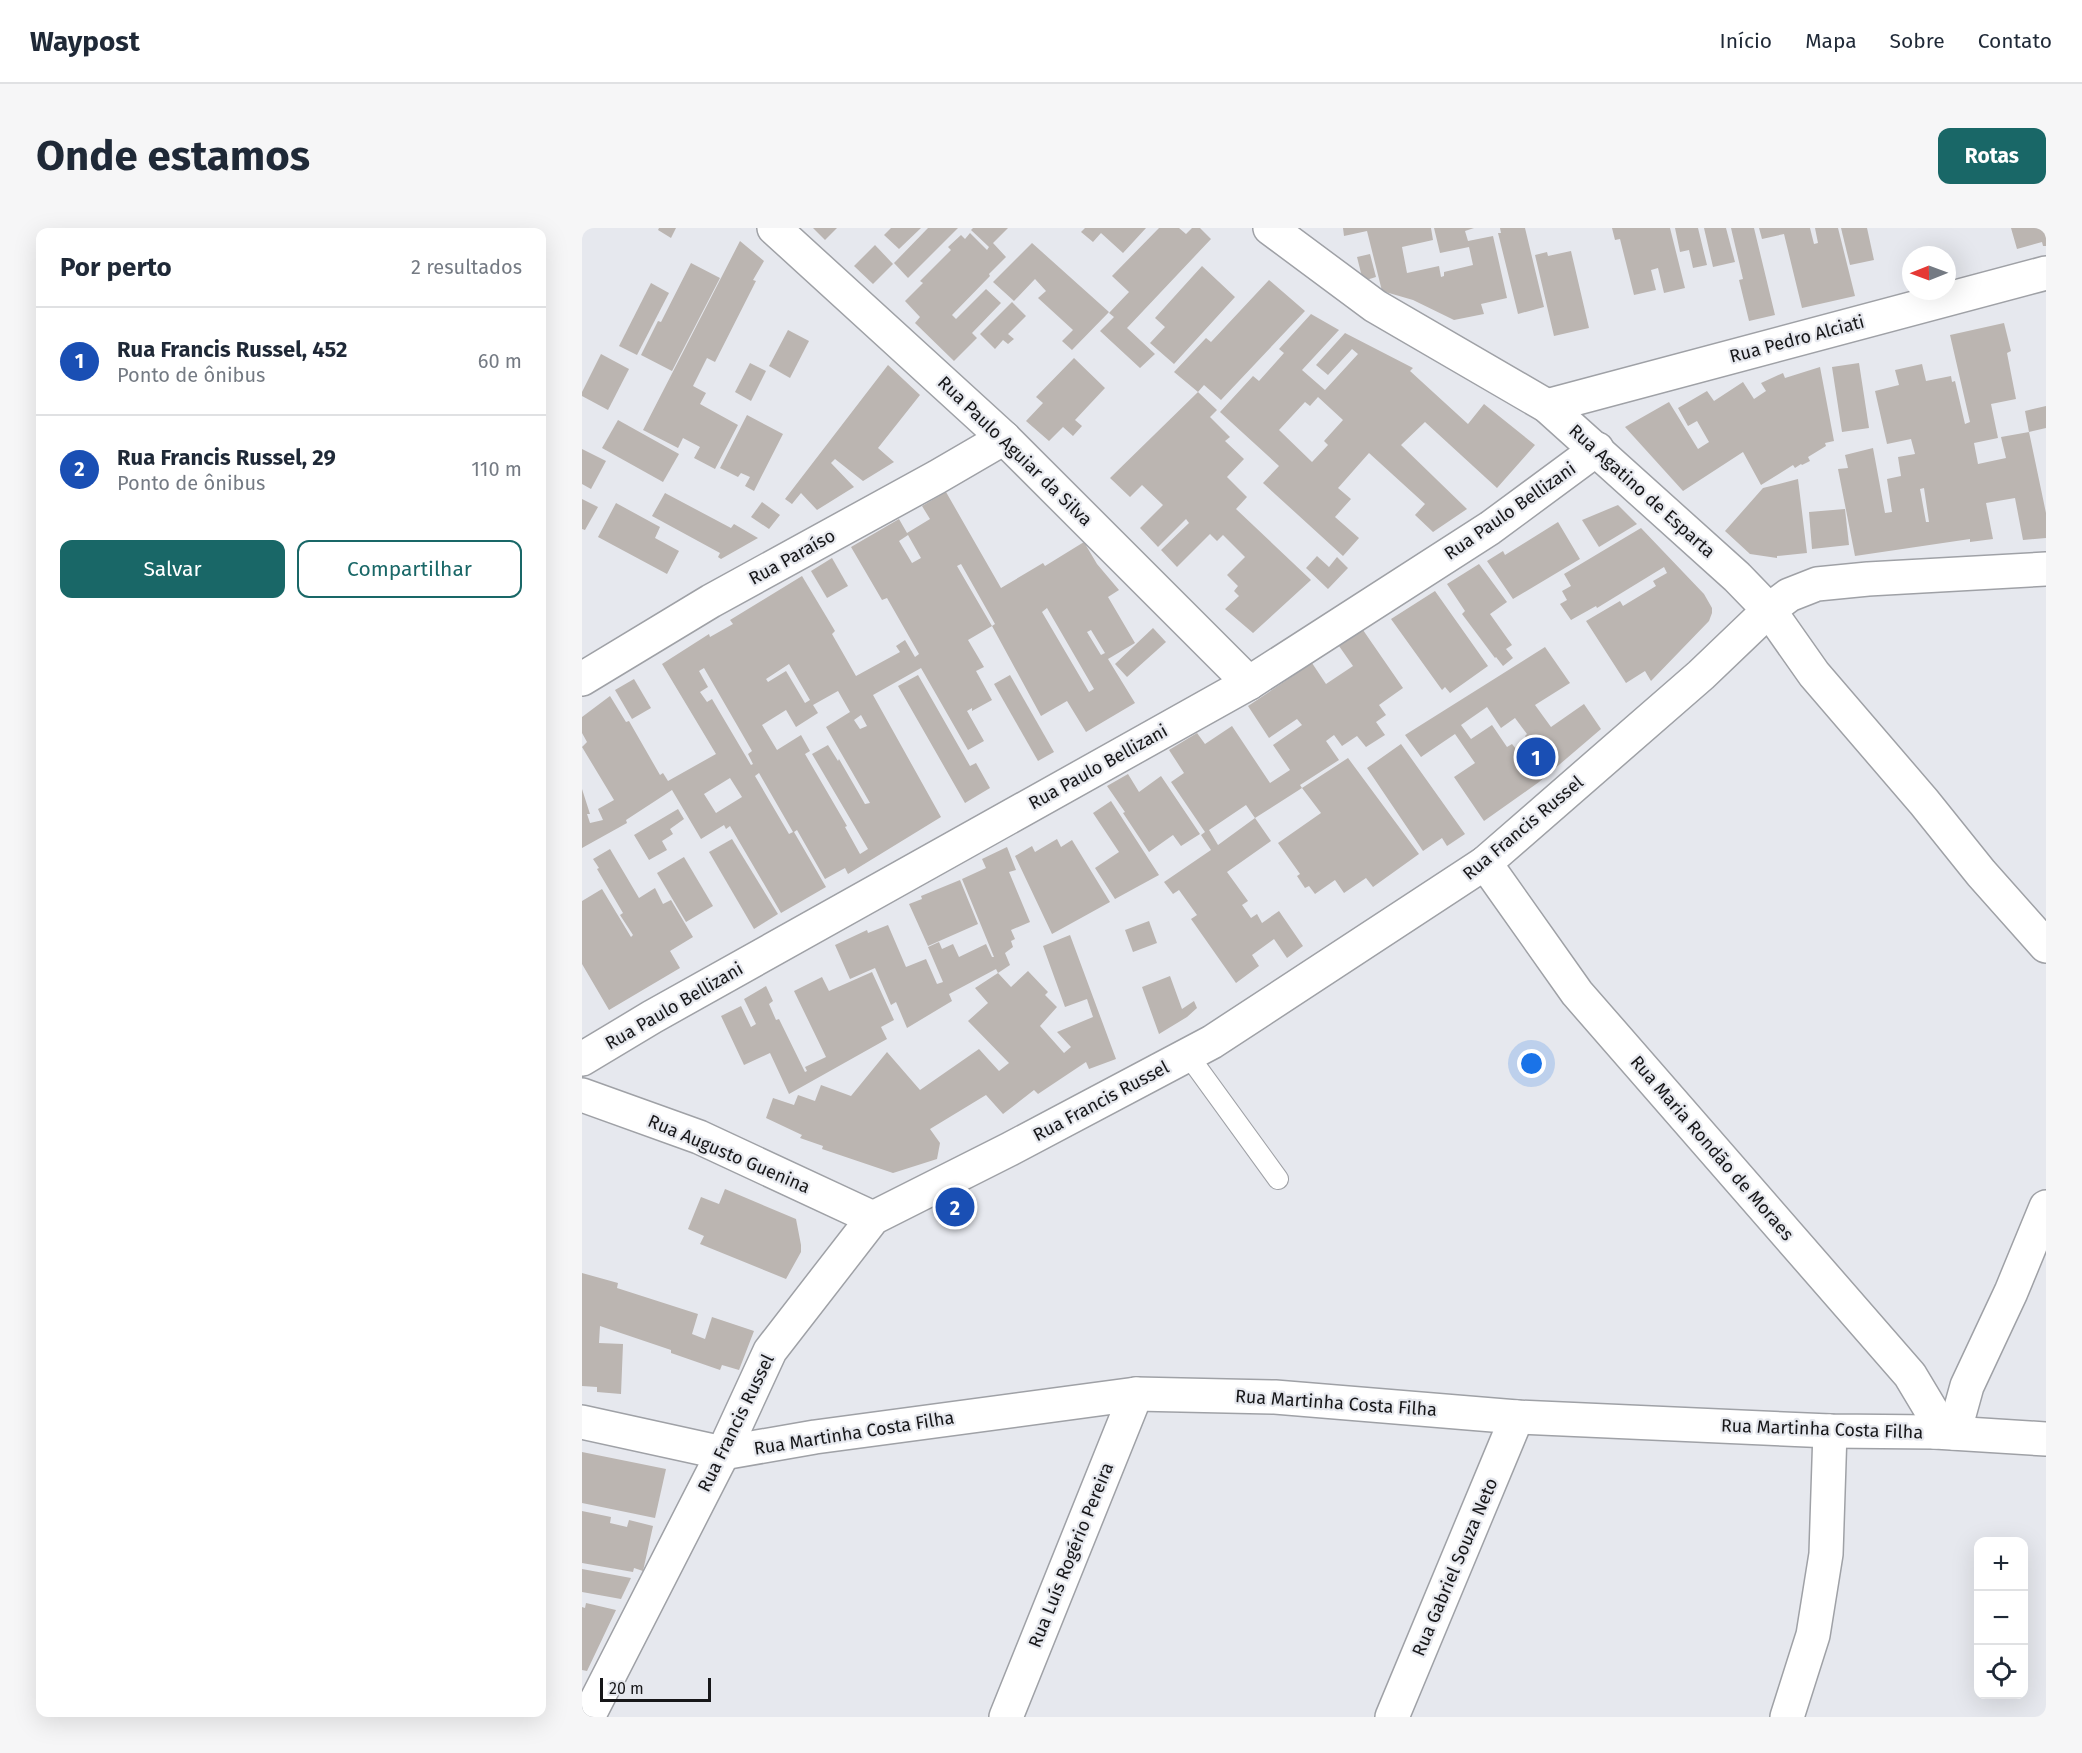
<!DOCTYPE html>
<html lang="pt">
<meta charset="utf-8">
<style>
body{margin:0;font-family:"Fira Sans",sans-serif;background:#f6f6f7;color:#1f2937}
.controls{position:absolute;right:18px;bottom:18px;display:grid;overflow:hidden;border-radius:12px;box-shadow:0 6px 24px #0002}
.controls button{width:54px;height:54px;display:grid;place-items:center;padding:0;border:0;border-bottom:2px solid #e0e1e3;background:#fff;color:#1f2937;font:30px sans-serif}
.compass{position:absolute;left:1320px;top:18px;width:54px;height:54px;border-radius:50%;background:#fff;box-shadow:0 6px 24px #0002;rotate:269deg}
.scale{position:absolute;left:18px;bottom:15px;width:111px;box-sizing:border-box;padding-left:6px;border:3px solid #171719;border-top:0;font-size:16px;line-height:21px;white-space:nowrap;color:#171719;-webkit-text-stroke:4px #e6e8ee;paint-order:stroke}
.you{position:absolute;left:950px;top:836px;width:21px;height:21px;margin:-15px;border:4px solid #fff;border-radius:50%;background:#1a73e8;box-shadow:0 0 0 9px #1a73e833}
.badge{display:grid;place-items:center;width:39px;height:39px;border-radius:50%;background:#196767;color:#fff;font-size:20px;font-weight:700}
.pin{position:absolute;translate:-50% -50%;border:3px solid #fff;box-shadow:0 2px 6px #0006}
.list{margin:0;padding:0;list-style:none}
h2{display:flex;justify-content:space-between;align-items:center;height:78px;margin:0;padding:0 24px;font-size:26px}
h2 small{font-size:20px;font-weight:400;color:#747a83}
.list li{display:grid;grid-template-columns:39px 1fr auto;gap:18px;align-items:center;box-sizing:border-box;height:108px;padding:0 24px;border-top:2px solid #e0e1e3}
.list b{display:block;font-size:22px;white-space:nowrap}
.list p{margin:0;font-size:20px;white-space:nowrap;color:#747a83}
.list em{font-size:20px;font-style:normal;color:#747a83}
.actions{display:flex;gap:12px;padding:18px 24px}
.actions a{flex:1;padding:14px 0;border:2px solid #196767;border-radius:12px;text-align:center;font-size:21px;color:#196767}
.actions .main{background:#196767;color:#fff}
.icon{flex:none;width:33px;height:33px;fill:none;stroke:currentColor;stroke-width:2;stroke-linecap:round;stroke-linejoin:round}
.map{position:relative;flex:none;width:1464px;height:1489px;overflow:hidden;border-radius:12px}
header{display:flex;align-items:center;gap:36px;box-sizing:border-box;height:84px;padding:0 30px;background:#fff;border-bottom:2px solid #e0e1e3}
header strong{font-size:28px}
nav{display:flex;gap:33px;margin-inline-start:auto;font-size:21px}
.intro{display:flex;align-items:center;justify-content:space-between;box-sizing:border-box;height:144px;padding:0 36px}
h1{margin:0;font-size:42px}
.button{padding:15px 27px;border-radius:12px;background:#196767;color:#fff;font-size:21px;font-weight:700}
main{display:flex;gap:36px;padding:0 36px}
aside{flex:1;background:#fff;border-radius:12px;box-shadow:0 6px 24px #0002}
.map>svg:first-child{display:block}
.building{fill:#bbb5b1;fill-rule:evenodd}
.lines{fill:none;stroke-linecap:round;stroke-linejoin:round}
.lane-casing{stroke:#9fa1a6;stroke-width:22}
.street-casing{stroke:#9fa1a6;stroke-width:36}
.lane{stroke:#fff;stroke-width:20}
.street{stroke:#fff;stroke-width:33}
.labels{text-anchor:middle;stroke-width:4.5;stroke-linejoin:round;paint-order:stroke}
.street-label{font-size:18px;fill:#171719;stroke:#e6e8ee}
</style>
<header>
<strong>Waypost</strong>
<nav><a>Início</a><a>Mapa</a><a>Sobre</a><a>Contato</a></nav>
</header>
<div class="intro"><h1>Onde estamos</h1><a class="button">Rotas</a></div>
<main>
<aside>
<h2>Por perto<small>2 resultados</small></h2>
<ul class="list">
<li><span class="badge" style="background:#1a4fb4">1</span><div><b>Rua Francis Russel, 452</b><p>Ponto de ônibus</p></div><em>60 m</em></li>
<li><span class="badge" style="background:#1a4fb4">2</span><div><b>Rua Francis Russel, 29</b><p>Ponto de ônibus</p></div><em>110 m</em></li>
</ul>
<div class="actions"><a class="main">Salvar</a><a>Compartilhar</a></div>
</aside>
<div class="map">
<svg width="1464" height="1489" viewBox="0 0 1464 1489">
<rect width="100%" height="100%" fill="#e6e8ee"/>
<!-- building -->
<g class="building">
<path d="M77 0H94L89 10 76 2Z"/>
<path d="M231 0H255L243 12Z"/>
<path d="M309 0H339L317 21 302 7Z"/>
<path d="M346 0H376L326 50 312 35Z"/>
<path d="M391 0H426L411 15 424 29 407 46 408 48 370 87 374 91 404 61 419 75 390 105 395 110 372 133 333 95 338 89 323 73 341 55 338 53 369 22 366 19 379 7 383 11 388 5 405 22 407 19 389 2Z"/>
<path d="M503 0H564L541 25 519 5 511 14 499 4Z"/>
<path d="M577 0H597L604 6 610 0H618L629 11 545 100 573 126 558 140 518 103 532 89 527 85 547 64 530 48Z"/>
<path d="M761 0H849L851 12 820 19 825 45 857 38 859 49 862 48V44L891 37 887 19 858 25 852 0H892L883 3 886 13 911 8 925 70 899 76 902 86 872 92 831 72 800 63 785 3 762 8Z"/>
<path d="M918 0H943L962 79 936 86 916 5H919Z"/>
<path d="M1030 0H1088L1103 60 1082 65 1076 40 1069 42 1074 62 1052 67 1038 11 1033 12Z"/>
<path d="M1093 0H1116L1125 37 1111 40 1107 22 1098 24Z"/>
<path d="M1122 0H1144L1153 34 1131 39Z"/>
<path d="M1149 0H1172L1193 87 1167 93 1157 52 1161 51Z"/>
<path d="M1177 0H1228L1232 16 1236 15 1233 0H1256L1273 68 1220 80 1202 6 1180 11Z"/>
<path d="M1259 0H1285L1292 32 1268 37Z"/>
<path d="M1429 0H1464V18H1461L1460 14 1435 21Z"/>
<path d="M158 13 182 33 171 52 174 53 133 134 125 130 111 158 124 165 118 176 156 197 133 241 112 230 118 219 101 210 96 220 61 202Z"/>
<path d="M450 15 527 84 490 122 480 113 491 102 456 70 464 63 453 51 432 73 411 54Z"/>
<path d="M293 17 311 36 291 56 272 38Z"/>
<path d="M989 23 1007 100 972 108 953 27 965 24 966 28Z"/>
<path d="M788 26 794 49 781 53 775 29Z"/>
<path d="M109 35 138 50 90 143 59 127 76 93 79 94Z"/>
<path d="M620 38 653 69 592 136 568 115 583 99 573 90Z"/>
<path d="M687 52 723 83 639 172 622 157 616 164 635 182 628 189 648 209 643 213 662 231 645 249 665 269 654 281 729 352 671 405 643 381 657 368 652 363 656 358 645 347 663 329 641 307 635 313 628 306 595 339 579 322 607 295 604 291 576 319 558 300 581 277 560 257 548 269 528 250 616 164 592 144 624 110 629 114Z"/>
<path d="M69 55 87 65 55 127 37 118Z"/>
<path d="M430 74 444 88 426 106 432 111 426 116 421 112 413 121 398 106Z"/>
<path d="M729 86 757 102 720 142 743 162 776 126 770 121 746 147 734 137 763 105 831 140 828 143 886 196 902 176 953 217 915 260 843 194 819 217 885 281 851 304 833 287 843 276 787 225 756 260 769 271 753 289 777 310 761 328 681 255 697 238 638 184 671 148 677 153 702 125 697 121ZM736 169 761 192 742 213 746 217 730 234 697 202 723 174 728 178Z"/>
<path d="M1422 95 1429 123 1425 125 1434 171 1409 176 1416 210 1392 215 1396 236 1424 230 1419 209 1447 204 1464 285V310L1441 312 1433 270 1404 275 1411 311 1388 314V311L1273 328 1256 241 1266 240 1263 227 1291 220 1303 285 1310 284 1305 251 1319 248 1316 229 1333 226 1329 211 1305 216 1293 163 1317 157 1313 142 1340 136 1344 153 1369 148 1370 154 1373 153 1383 196 1388 194 1368 107ZM1342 260 1347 294H1344L1338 261Z"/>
<path d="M206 102 227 113 208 150 187 138Z"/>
<path d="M19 126 47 141 26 182 0 168V164Z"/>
<path d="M492 130 523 160 493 192 500 198 491 208 481 199 467 213 444 193 461 175 454 169Z"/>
<path d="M168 135 184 143 169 173 153 164Z"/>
<path d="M1277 135 1287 200 1260 204 1250 139Z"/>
<path d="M306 137 338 167 296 220 312 234 281 253 253 231 249 235 272 259 235 282 219 265 210 276 203 271Z"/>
<path d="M1238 139 1252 213 1243 215 1244 218 1226 229 1228 233 1220 237 1219 236 1213 240 1211 237 1179 257 1161 224 1101 263 1043 199 1087 174 1116 221 1127 214 1115 193 1106 198 1096 180 1125 163 1132 173 1161 154 1172 171 1184 163 1179 155 1201 145 1203 150Z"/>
<path d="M1464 178V200L1447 204 1443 183Z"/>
<path d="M165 187 201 206 172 263 163 258 168 249 159 245 156 249 138 240Z"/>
<path d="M36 192 97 226 81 254 20 220Z"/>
<path d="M0 221 24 233 9 261 0 256Z"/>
<path d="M1216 251 1225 325 1195 328V330L1168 326 1143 303 1181 260Z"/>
<path d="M364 264 419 360 461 335 463 338 502 314 515 336 537 362 526 369 553 415 526 431 553 475 504 504 485 473 459 488 410 398 386 412 402 439 394 443 410 472 390 483V480L385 483 402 513 386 522 339 440 291 467 359 589 266 646 263 640 243 651 215 602 212 604 244 659 199 685 148 598 144 601 142 597 119 611 90 562 44 592 45 595 0 620V561L8 586H5L8 595 21 592 16 581 32 572 0 519 5 514 0 505V489L28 468 44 494 47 493 78 547 81 545 86 553 134 526 80 436 127 406 128 409 151 396 148 392 220 348 253 403 250 406 274 448 318 424 314 418 323 412 333 429 337 426 305 370 300 372 269 319 317 291 325 305 348 291 340 278ZM326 307 339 330 330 335 317 313ZM379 336 413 396 410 398 375 338ZM465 380 512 461 507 464 460 384ZM509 402 523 425 519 427 505 404ZM207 436 228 472 223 475 204 443 186 454 184 451ZM122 440 170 523 166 526 171 536 169 537 130 471 125 474 118 464 126 459 117 443ZM256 463 268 484 244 499 288 575 283 576 257 531 256 533 246 517 230 526 286 621 278 626 263 599 265 598 223 526 228 523 219 507 195 522 180 497 204 482 214 499 236 485 231 477ZM279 487 285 498 278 501 272 492ZM177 545 211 604 207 606 173 548ZM148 550 160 569 134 585 122 566Z"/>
<path d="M83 265 149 300 152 296 176 310 139 331 136 329 138 325 70 288Z"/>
<path d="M0 271 16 279 3 302 0 301Z"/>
<path d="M180 274 198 287 187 301 169 289Z"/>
<path d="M34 275 78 299 73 310 97 323 85 346 16 309Z"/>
<path d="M1036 277 1055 296 1017 319 1000 292Z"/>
<path d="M1263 281 1267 317 1230 321 1227 284Z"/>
<path d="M976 294 998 331 931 371 905 333 921 323 923 327Z"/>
<path d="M1059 300 1122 366 1130 380V385L1127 393 1069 453 1063 443 1044 455 1004 393 1038 373 1041 378 1074 358 1071 353 1085 345 1082 339 1015 380 1014 378 989 392 978 376 985 372 980 363 989 358 982 346Z"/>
<path d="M735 328 747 339 755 329 766 340 746 361 724 340Z"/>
<path d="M250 330 266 358 245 370 229 343Z"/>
<path d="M897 336 925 374 908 386 930 417 924 421 931 430 921 438 914 429 913 430 880 386 883 383 865 356Z"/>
<path d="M853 363 906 438 868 465 863 459 860 462 809 391Z"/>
<path d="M571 400 584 414 545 449 533 436Z"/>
<path d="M781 402 821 460 797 477 804 487 794 494 803 507 784 519 775 508 760 518 752 507 744 513 757 532 718 557 720 560 766 530 837 626 791 659 784 650 762 665 753 652 733 666 727 658 723 660 715 648 718 646 696 615 739 585 720 560 673 590 664 577 627 602 636 617 673 590 689 613 645 644 666 673 660 677 669 690 675 686 680 695 697 683 721 718 705 730 692 711 670 727 677 738 654 755 609 691 615 687 597 662 591 666 582 654 629 622 619 607 623 604 589 554 602 545 587 522 615 505 623 516 650 498 688 555 708 542 691 517 720 497 715 491 687 510 666 478 730 435 744 456 771 438 757 418Z"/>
<path d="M963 419 988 455 953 477 969 499 1002 476 1019 501 957 554 902 593 872 549 893 535 873 506 839 529 823 507ZM905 479 919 500 933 490 945 506 943 508 946 512 934 521 930 516 925 519 910 497 889 511 879 497Z"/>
<path d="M336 447 388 538 394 535 408 560 383 575 316 458Z"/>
<path d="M428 447 472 524 456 533 412 456Z"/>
<path d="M52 451 69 480 50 491 33 462Z"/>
<path d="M819 516 883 606 865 618 860 610 841 623 785 540Z"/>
<path d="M546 546 557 564 579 548 618 606 599 618 591 607 567 624 541 585 543 584 525 558Z"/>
<path d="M529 573 577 647 533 671 513 640 537 624 511 585Z"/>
<path d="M96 581 102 591 88 601 91 606 80 613 85 622 67 632 52 607Z"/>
<path d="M150 611 196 686 172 701 127 624Z"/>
<path d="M475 611 479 619 490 612 528 674 470 706 433 628 450 618 453 624Z"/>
<path d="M425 619 434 642 427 644 448 694 429 702 433 711 429 713 431 719 423 725 428 737 416 745 429 759 446 743 466 764 463 767 475 779 458 798 482 825 489 819 475 804 511 789 505 771 483 779 461 718 488 707 534 831 507 841 504 834 456 866 452 862 421 886 404 867 348 901 358 915 355 931 311 945 240 921 241 918 218 910 220 907 184 890 191 870 212 877 216 867 233 873 239 857 269 868 305 824 338 862 397 821 417 843 427 835 386 793 406 775 393 760 416 745 414 741 367 766 370 773 325 800 314 774 309 777 293 740 268 751 253 717 285 702 286 705 306 697 324 739 344 731 355 756 361 754 346 719 357 714 360 721 371 716 377 729 404 716 410 729H412L380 651 404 640 400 631Z"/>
<path d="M28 621 57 670 73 660 81 676 89 672 111 709 88 723 98 740 27 782 0 736V673L20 661 49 709 51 707 38 687 41 685 15 641 17 640 11 631Z"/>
<path d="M102 629 131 678 104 694 75 645Z"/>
<path d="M378 652 396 696 346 718 327 676 340 671 339 668Z"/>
<path d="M567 693 575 715 551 724 543 702Z"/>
<path d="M290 744 312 792 299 799 305 811 207 866 188 825 162 837 139 788 159 778 169 799 174 796 162 771 184 758 191 773 187 776 194 792 197 791 223 844 225 843 223 839 244 829 212 763 240 749 247 763Z"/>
<path d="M588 748 600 781 612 773 615 780 605 789 577 806 560 759Z"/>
<path d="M143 961 214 991 219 1017V1024L204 1051 118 1016 122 1008 106 1001 119 969 137 976Z"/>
<path d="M0 1045 36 1055 35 1060 116 1086 110 1106 123 1111 130 1089 172 1103 157 1142 140 1137 138 1142 89 1125V1122L18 1098 17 1115 41 1116 39 1166 15 1164V1159L0 1158Z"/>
<path d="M0 1224 84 1241 73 1290 0 1275Z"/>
<path d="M0 1283 29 1289 28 1295 45 1299 47 1292 71 1298 61 1343 52 1340 51 1344 0 1335Z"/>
<path d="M0 1341 49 1350 39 1371 0 1364Z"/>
<path d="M4 1375 34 1382 5 1443 0 1442V1379L3 1380Z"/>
</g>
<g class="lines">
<defs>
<path id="lane" d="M606 827 696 951"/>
<g id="street">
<path d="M192 0 422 210 667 455"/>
<path d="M688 0 793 78 965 178 1155 349 1187 382 1232 446 1342 574 1399 645 1464 718"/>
<path d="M965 178 1464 45"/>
<path d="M0 451 129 373 355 249 422 210"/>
<path d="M903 635 995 765 1328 1147 1349 1182 1353 1204"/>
<path d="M0 831 70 789 667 455 908 300 1015 221"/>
<path d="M0 867 117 909 291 990"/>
<path d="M0 1194 141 1225 233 1209 554 1166 693 1169 935 1189 1248 1203 1353 1204 1464 1211"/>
<path d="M1372 1205 1385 1158 1429 1064 1464 979"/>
<path d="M6 1489 141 1225 188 1123 291 990 428 921 630 814 903 635 1119 447 1187 382 1207 367 1235 356 1286 351 1464 341"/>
<path d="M424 1489 554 1166"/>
<path d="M810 1489 935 1189"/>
<path d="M1205 1489 1231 1407 1244 1326 1248 1203"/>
</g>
</defs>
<!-- lane casing -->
<use href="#lane" class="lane-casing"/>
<!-- street casing -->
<use href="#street" class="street-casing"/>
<!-- lane -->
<use href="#lane" class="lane"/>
<!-- street -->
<use href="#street" class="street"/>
</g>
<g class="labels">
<!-- street labels -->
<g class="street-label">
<text transform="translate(1215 111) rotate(-15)" y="6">Rua Pedro Alciati</text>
<text transform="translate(433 223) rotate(44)" y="6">Rua Paulo Aguiar da Silva</text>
<text transform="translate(1060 263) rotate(42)" y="6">Rua Agatino de Esparta</text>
<text transform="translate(928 283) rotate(-35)" y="6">Rua Paulo Bellizani</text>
<text transform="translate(210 329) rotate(-29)" y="6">Rua Paraíso</text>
<text transform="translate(516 539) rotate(-29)" y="6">Rua Paulo Bellizani</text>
<text transform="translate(941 600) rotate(-40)" y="6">Rua Francis Russel</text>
<text transform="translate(92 778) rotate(-30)" y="6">Rua Paulo Bellizani</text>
<text transform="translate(519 873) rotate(-28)" y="6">Rua Francis Russel</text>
<text transform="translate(1130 920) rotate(49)" y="6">Rua Maria Rondão de Moraes</text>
<text transform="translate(147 926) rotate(23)" y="6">Rua Augusto Guenina</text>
<text transform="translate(754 1175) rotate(4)" y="6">Rua Martinha Costa Filha</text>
<text transform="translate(154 1195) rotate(-64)" y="6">Rua Francis Russel</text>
<text transform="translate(1240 1201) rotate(2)" y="6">Rua Martinha Costa Filha</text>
<text transform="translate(272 1205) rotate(-9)" y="6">Rua Martinha Costa Filha</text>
<text transform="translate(489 1327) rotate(-68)" y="6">Rua Luís Rogério Pereira</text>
<text transform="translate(873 1339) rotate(-67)" y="6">Rua Gabriel Souza Neto</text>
</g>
</g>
</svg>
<div class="controls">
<button>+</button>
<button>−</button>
<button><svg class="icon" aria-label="locate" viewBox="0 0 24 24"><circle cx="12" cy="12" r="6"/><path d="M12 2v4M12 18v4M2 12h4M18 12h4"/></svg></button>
</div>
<svg class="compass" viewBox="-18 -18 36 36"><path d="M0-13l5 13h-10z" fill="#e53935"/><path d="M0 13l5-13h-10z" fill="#747a83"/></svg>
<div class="scale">20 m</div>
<div class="you"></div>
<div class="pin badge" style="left:954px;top:529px;background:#1a4fb4">1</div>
<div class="pin badge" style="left:373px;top:979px;background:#1a4fb4">2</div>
</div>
</main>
